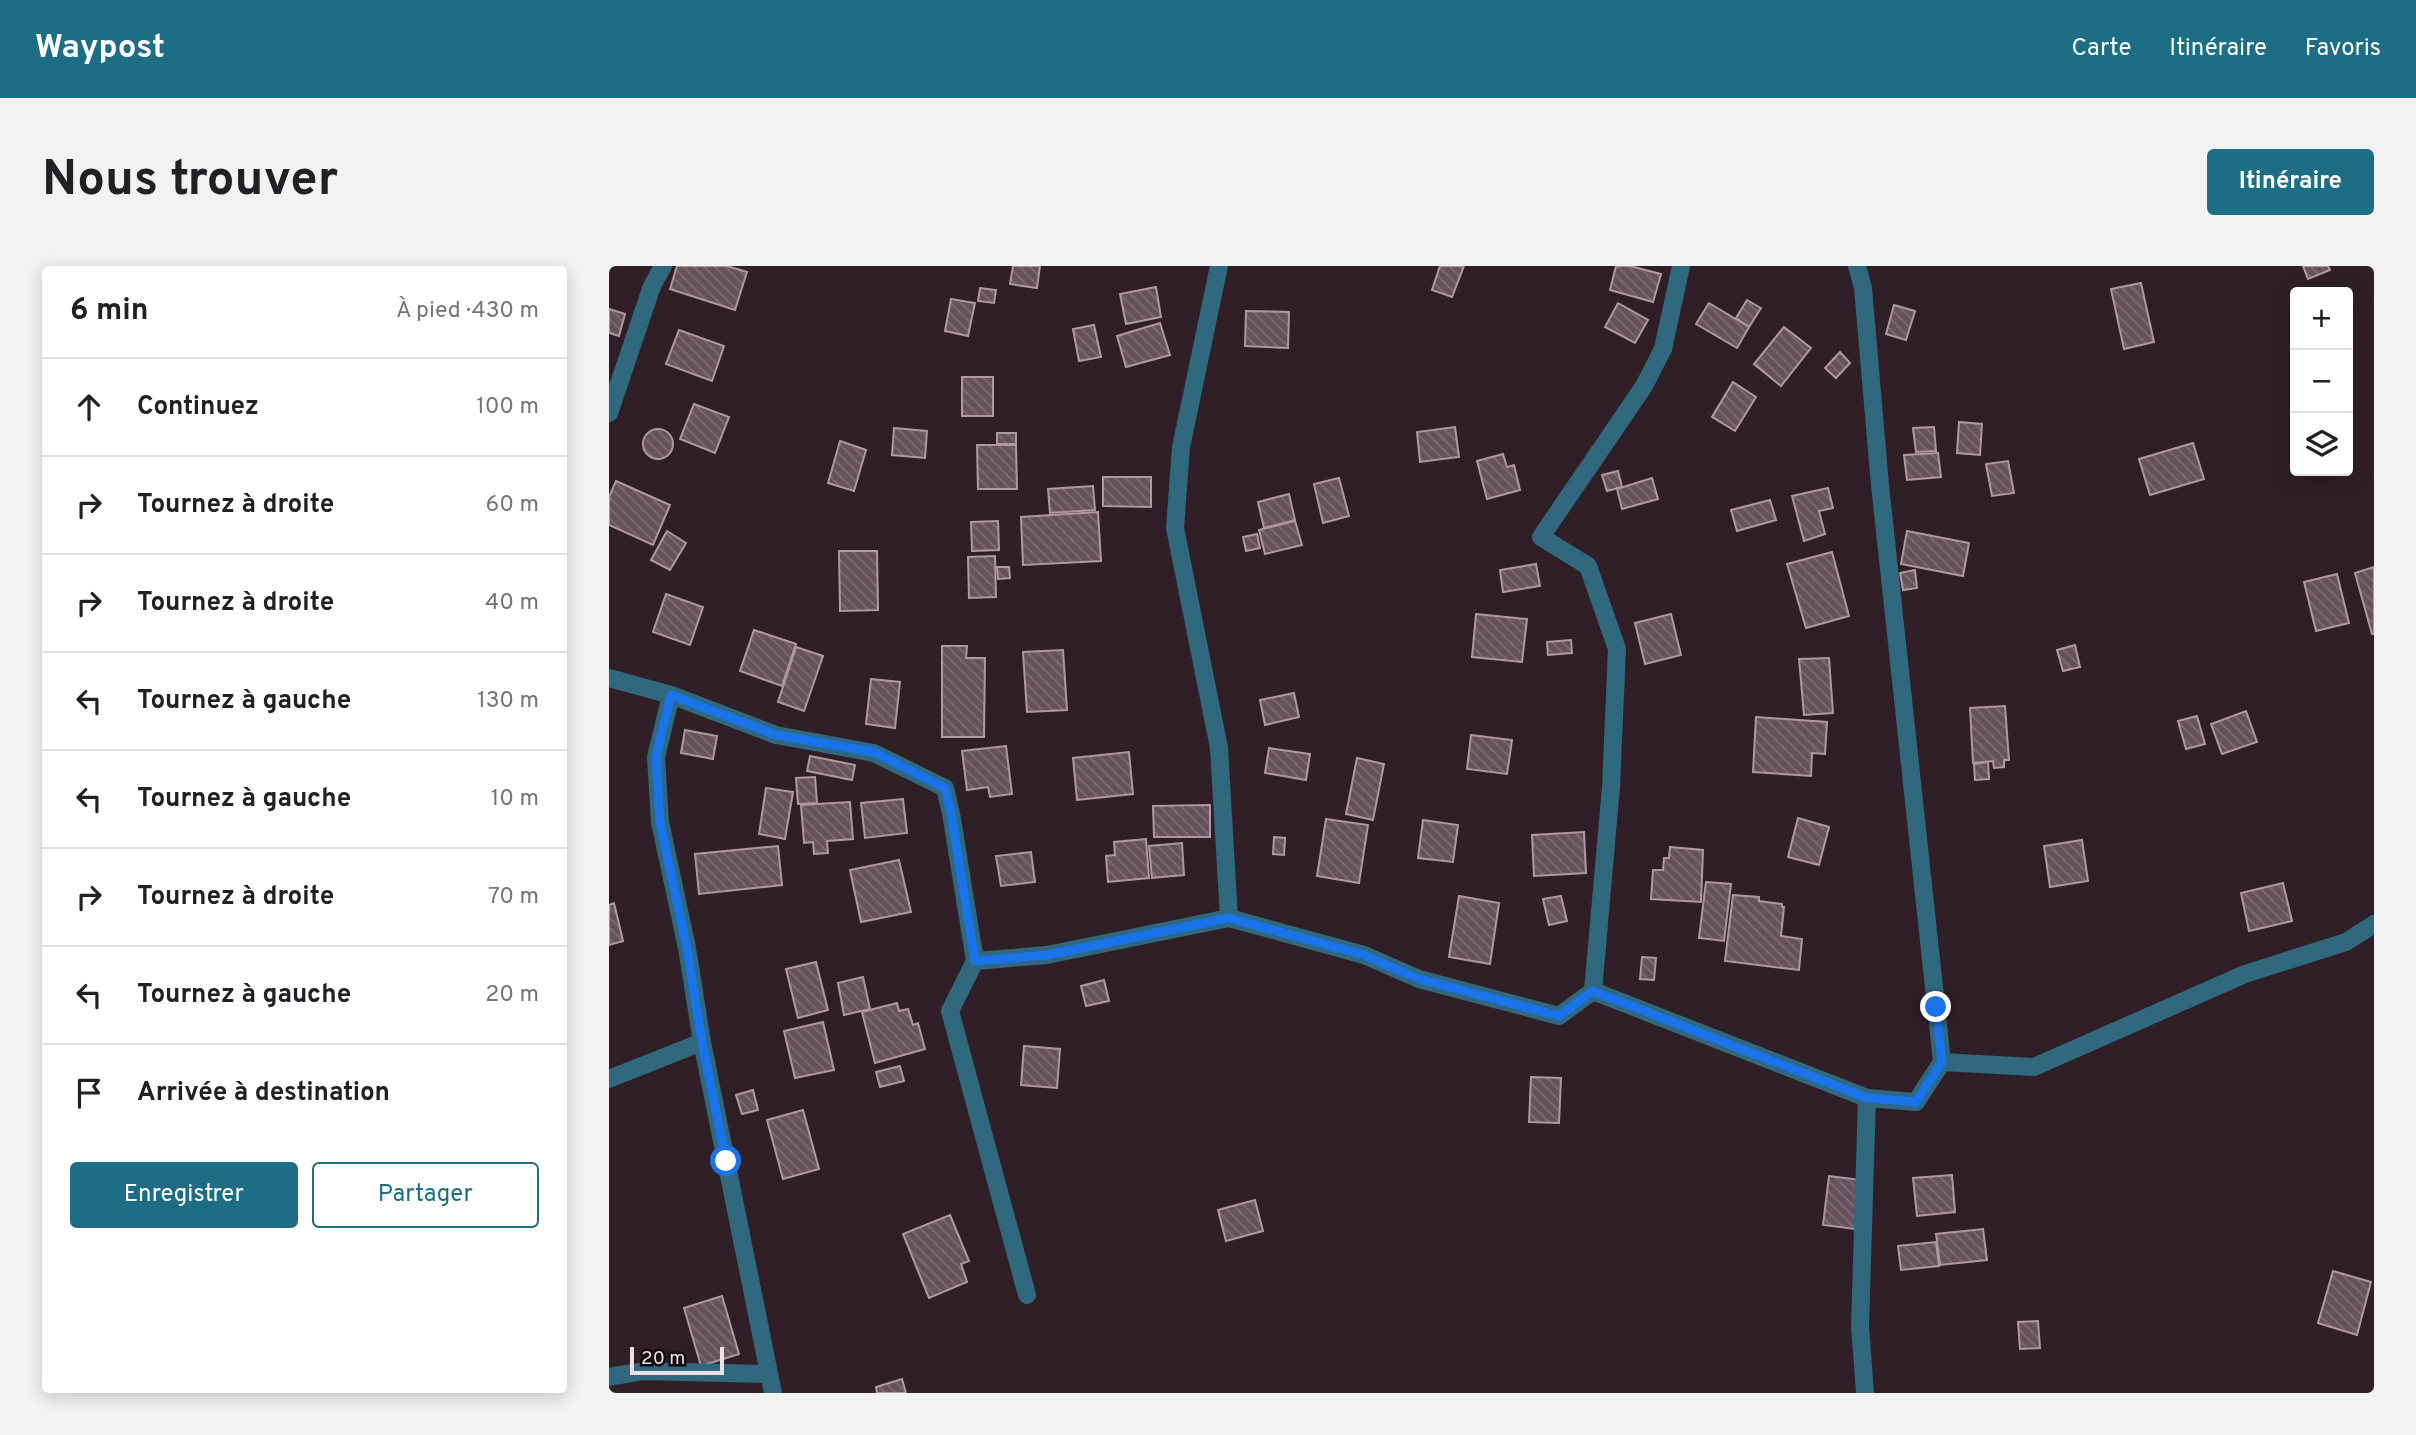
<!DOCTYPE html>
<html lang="fr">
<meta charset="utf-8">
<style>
body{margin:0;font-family:Overpass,sans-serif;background:#f2f2f2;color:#202124}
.controls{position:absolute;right:21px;top:21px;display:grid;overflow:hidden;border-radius:7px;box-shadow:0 4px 18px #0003}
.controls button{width:63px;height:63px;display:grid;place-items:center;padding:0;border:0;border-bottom:2px solid #e0e0e0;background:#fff;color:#202124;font:35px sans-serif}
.scale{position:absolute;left:21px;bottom:18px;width:94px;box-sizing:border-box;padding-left:7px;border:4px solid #eee1e6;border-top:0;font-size:19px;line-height:24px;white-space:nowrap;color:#eee1e6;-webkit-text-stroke:5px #130b0f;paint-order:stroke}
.stop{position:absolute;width:21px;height:21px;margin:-16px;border:5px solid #1a73e8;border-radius:50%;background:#fff}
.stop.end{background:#1a73e8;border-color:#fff;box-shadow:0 2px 7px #0008}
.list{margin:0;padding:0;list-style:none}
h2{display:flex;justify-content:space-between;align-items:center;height:91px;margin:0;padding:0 28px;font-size:30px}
h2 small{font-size:23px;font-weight:400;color:#757577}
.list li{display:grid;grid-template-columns:46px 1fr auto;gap:21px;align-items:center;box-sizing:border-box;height:98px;padding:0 28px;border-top:2px solid #e0e0e0}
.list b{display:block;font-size:26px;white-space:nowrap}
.list em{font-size:23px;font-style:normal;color:#757577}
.actions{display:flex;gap:14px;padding:21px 28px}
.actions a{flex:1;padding:16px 0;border:2px solid #1d6d85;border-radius:7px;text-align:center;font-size:24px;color:#1d6d85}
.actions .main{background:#1d6d85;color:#fff}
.icon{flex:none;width:38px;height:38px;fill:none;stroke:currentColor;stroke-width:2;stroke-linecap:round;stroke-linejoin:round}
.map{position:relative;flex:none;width:1765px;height:1127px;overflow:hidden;border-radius:7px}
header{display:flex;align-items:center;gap:42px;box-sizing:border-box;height:98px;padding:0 35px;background:#1d6d85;color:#fff}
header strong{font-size:33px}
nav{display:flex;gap:38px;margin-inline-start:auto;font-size:24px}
.intro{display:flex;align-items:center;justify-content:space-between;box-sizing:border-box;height:168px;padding:0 42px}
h1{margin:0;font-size:49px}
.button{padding:18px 32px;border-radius:7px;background:#1d6d85;color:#fff;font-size:24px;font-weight:700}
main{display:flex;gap:42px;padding:0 42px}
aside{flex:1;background:#fff;border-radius:7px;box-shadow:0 4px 18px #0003}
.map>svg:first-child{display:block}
.building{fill:url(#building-back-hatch);stroke:#af98a2;stroke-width:2}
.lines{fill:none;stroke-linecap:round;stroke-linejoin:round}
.minor{stroke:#30687d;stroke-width:18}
.route{stroke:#1a73e8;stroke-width:9}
</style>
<header>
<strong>Waypost</strong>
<nav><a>Carte</a><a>Itinéraire</a><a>Favoris</a></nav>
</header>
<div class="intro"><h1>Nous trouver</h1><a class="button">Itinéraire</a></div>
<main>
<aside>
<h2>6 min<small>À pied · 430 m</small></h2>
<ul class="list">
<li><svg class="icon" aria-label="ahead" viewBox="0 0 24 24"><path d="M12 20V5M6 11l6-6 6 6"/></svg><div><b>Continuez</b></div><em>100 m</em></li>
<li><svg class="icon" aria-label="right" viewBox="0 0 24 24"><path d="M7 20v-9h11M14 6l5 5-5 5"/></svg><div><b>Tournez à droite</b></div><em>60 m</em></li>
<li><svg class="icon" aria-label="right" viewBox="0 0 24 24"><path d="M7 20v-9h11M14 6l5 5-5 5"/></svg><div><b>Tournez à droite</b></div><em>40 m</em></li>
<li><svg class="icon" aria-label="left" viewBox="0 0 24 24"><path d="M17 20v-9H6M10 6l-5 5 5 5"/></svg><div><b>Tournez à gauche</b></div><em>130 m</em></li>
<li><svg class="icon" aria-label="left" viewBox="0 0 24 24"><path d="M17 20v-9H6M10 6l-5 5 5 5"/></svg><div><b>Tournez à gauche</b></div><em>10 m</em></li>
<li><svg class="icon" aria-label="right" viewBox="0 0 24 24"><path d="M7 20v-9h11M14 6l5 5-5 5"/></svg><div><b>Tournez à droite</b></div><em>70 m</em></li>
<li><svg class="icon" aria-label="left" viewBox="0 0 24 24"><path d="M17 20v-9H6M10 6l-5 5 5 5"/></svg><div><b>Tournez à gauche</b></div><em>20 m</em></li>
<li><svg class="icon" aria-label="arrive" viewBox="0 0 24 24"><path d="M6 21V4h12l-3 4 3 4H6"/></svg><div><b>Arrivée à destination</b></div></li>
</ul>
<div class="actions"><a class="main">Enregistrer</a><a>Partager</a></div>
</aside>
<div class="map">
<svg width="1765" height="1127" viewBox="0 0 1765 1127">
<defs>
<pattern id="building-back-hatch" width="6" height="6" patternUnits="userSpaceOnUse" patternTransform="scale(1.75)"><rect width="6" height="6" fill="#66525b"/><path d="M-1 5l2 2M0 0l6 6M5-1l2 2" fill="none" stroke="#7c6b73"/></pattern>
</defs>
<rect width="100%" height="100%" fill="#301f27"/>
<!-- building -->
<g class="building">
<path d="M68 0H118L138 6 126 44 61 23Z"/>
<path d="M404 0H431L428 22 401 18Z"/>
<path d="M831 0H855L843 31 823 24Z"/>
<path d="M1007 0H1021L1052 8 1044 36 1001 24Z"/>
<path d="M1694 0H1719L1721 4 1699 13Z"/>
<path d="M1532 17 1545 76 1515 83 1502 23Z"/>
<path d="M547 21 552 51 517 58 511 28Z"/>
<path d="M371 22 387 24 385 37 369 35Z"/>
<path d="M342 33 366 37 359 70 336 65Z"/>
<path d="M1138 34 1152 42 1140 61 1127 52Z"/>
<path d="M1009 37 1039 54 1026 77 996 61Z"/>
<path d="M1100 37 1140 61 1128 82 1087 58Z"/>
<path d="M1285 39 1306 45 1297 74 1277 68Z"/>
<path d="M0 43 16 48 10 70 0 67Z"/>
<path d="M637 45 680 46 679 82 636 80Z"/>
<path d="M551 57 561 89 517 101 508 70Z"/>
<path d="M485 59 492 91 470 95 464 63Z"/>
<path d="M1175 61 1202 82 1172 120 1145 98Z"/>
<path d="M70 64 115 80 103 115 57 98Z"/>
<path d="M1231 86 1241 97 1227 112 1216 102Z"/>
<rect x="353" y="111" width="31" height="39"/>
<path d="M1124 116 1147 131 1126 165 1103 151Z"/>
<path d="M85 138 120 151 106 187 71 173Z"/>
<path d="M1350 156 1373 158 1371 189 1348 187Z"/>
<path d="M846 161 850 191 811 196 808 166Z"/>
<path d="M1325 161 1327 185 1307 186 1304 162Z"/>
<path d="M285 162 318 165 316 192 283 189Z"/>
<circle cx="49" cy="178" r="15"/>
<rect x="388" y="167" width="19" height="11"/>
<path d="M231 175 257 184 245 225 219 217Z"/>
<path d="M1584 177 1595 213 1541 229 1530 193Z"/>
<path d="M368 179H407L408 223H369Z"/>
<path d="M1329 187 1332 211 1298 214 1295 189Z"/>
<path d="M894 188 898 201 905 199 911 224 878 233 868 195Z"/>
<path d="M1399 195 1405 227 1383 230 1377 198Z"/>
<path d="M1009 205 1013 221 998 225 993 209Z"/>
<path d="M494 211H542V241L494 240Z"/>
<path d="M730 212 740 250 714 257 705 218Z"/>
<path d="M1043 212 1049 233 1013 243 1008 223Z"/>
<path d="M7 215 61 239 44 279 0 259V231Z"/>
<path d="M484 220 486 244 441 247 439 223Z"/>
<path d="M1219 222 1224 242 1210 245 1216 268 1195 275 1183 230Z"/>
<path d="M680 228 686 254 655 262 649 236Z"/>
<path d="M1161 234 1167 254 1128 265 1122 244Z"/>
<path d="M489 246 492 295 414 299 412 251Z"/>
<path d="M389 255 390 284 363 285 362 256Z"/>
<path d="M686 255 693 279 656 288 650 264Z"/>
<path d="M58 265 77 277 61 304 42 294Z"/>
<path d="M1298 265 1360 277 1354 310 1292 298Z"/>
<path d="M648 268 651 282 637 285 634 271Z"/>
<path d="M230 285H268L269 344 231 345Z"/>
<path d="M1223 286 1240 350 1197 362 1178 298Z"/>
<path d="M386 290 387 331 360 332 359 291Z"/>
<path d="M927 298 931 320 894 326 891 304Z"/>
<path d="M388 301H400L401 312 389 313Z"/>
<path d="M1765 301V368H1763L1746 307Z"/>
<path d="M1306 304 1308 322 1294 324 1291 307Z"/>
<path d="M1728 308 1740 357 1707 365 1695 316Z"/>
<path d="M57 328 94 341 81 379 44 366Z"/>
<path d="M867 348 918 353 913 396 863 391Z"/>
<path d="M1062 348 1072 389 1036 398 1026 357Z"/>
<path d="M145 364 187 378 173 420 131 405Z"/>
<path d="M962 374 963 387 939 389 938 376Z"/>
<path d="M1466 379 1471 401 1454 405 1448 384Z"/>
<path d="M333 380H358L357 392H376L375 471H333Z"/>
<path d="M187 381 214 390 195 445 169 436Z"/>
<path d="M454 384 458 444 418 446 414 386Z"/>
<path d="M1220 392 1224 447 1195 449 1190 393Z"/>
<path d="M262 413 291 416 286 462 257 458Z"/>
<path d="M685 427 690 451 656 459 651 434Z"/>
<path d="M1396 440 1400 494H1395V501L1385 502 1384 495 1364 497 1361 442Z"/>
<path d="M1637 445 1648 476 1613 488 1602 458Z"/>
<path d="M1588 450 1596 478 1577 483 1569 455Z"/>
<path d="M1147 451 1218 456 1216 488 1203 487 1202 510 1144 506Z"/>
<path d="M76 464 108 470 104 493 72 487Z"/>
<path d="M862 469 903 474 898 508 858 503Z"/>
<path d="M397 480 403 528 381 531 379 521 358 524 353 485Z"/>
<path d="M660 482 701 488 697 514 656 507Z"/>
<path d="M520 486 524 528 468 534 464 492Z"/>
<path d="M201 490 246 499 243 514 198 505Z"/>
<path d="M748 492 775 498 764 554 737 548Z"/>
<path d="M1379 496 1380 513 1366 514 1365 498Z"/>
<path d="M206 511 208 537 189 538 187 512Z"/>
<path d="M157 522 184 526 176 573 150 568Z"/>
<path d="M294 533 298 567 256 572 252 537Z"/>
<path d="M241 536 244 573 218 575 219 587 205 588 204 576 195 577 192 539Z"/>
<path d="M601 539V571H545L544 540Z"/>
<path d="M1189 552 1220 561 1210 599 1179 591Z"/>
<path d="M717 553 759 559 750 617 708 610Z"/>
<path d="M814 554 849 559 844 596 809 592Z"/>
<path d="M975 566 977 607 925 610 923 569Z"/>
<path d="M665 571 676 572 675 589 664 588Z"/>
<path d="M537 573 540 612 499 616 497 590 506 589 505 576Z"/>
<path d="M1473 574 1479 615 1441 621 1435 580Z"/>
<path d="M573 577 575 609 543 612 540 580Z"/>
<path d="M169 580 173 619 90 628 86 588Z"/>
<path d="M1061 581 1094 584 1092 636 1042 633 1044 604H1054L1055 592H1060Z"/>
<path d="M422 586 426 616 392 620 387 590Z"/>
<path d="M290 594 302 646 252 656 241 604Z"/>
<path d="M1097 616 1122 618 1115 675 1090 672Z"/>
<path d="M1674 617 1683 655 1640 665 1632 627Z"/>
<path d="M1124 629 1150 631V635L1173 638V641H1175L1172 670 1193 673 1190 704 1116 695Z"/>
<path d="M850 630 890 637 881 698 840 691Z"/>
<path d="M952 630 958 655 940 659 934 633Z"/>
<path d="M5 637 14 675 0 679V639Z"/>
<path d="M1033 691 1047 692 1045 714 1031 713Z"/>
<path d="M207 696 219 744 189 752 177 703Z"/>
<path d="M254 711 261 743 235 749 229 717Z"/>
<path d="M495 714 500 735 477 740 472 720Z"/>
<path d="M288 737 290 745 299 743 304 759 309 757 316 783 266 797 253 746Z"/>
<path d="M214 756 225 804 186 812 175 765Z"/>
<path d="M415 780 451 783 448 822 412 819Z"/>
<path d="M291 800 295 815 271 821 267 806Z"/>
<path d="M922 811 952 812 950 857 920 856Z"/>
<path d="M144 824 149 844 133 848 127 829Z"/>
<path d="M194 844 210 903 174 913 158 854Z"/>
<path d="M1343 909 1346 946 1308 950 1304 912Z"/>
<path d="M1220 910 1252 914 1246 963 1214 959Z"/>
<path d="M646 934 654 965 617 975 609 944Z"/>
<path d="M341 949 360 995 352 998 358 1016 320 1032 294 968Z"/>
<path d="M1374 963 1378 994 1331 999 1327 968Z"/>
<path d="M1327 976 1330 1000 1292 1004 1289 980Z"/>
<path d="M1724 1005 1762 1016 1748 1069 1709 1057Z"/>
<path d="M113 1030 130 1088 92 1100 75 1042Z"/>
<path d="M1429 1055 1431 1082 1411 1083 1409 1056Z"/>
<path d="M293 1113 297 1127H268L267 1121Z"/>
</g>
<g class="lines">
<!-- minor -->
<g class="minor">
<path d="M610 0 572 181 566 262 610 482 620 652"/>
<path d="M1248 0 1254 22 1271 219 1333 796"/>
<path d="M0 147 43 20 54 0"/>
<path d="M0 412 62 429 167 469 265 487 336 522 342 547 366 695 341 745 418 1029"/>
<path d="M62 429 47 491 51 556 78 682 93 776 164 1127"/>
<path d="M366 695 438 689 620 652 755 689 810 713 950 750 984 725 1258 832 1307 836 1333 796 1425 801 1636 708 1737 676 1765 658"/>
<path d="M984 725 1002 521 1008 383 979 300 932 271 1035 120 1054 83 1072 0"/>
<path d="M0 813 93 776"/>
<path d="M0 1111 35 1105 159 1108"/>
<path d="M1256 1127 1251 1060 1258 832"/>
</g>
</g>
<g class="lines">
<!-- route -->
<path class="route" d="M117 895 93 776 78 682 51 556 47 491 62 429 167 469 265 486 336 522 342 547 366 695 438 689 620 652 755 689 810 713 950 750 984 725 1258 832 1307 836 1333 796 1327 741"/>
</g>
</svg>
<div class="controls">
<button>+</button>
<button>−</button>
<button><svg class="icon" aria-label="layers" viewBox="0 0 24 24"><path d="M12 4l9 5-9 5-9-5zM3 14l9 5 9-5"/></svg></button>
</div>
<div class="scale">20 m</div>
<div class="stop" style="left:117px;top:895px"></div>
<div class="stop end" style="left:1327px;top:741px"></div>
</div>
</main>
